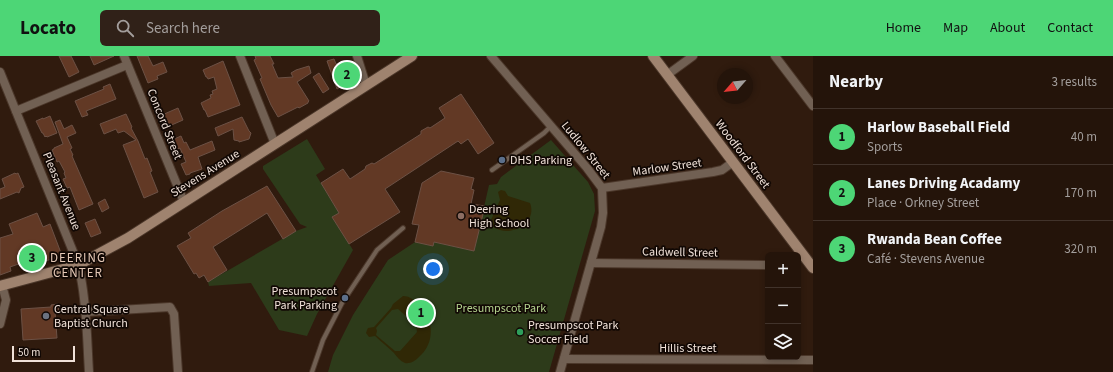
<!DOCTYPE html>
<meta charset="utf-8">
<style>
body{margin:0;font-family:"Source Sans 3",sans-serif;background:#302118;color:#f1f3f6}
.controls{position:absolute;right:12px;bottom:12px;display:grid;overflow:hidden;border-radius:6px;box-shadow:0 2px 6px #0003}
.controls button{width:36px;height:36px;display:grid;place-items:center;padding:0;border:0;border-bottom:1px solid #41332b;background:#24140a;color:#f1f3f6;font:20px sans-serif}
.compass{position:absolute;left:717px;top:12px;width:36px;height:36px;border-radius:50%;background:#24140a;box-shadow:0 2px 6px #0003;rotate:242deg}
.scale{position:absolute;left:12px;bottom:10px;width:63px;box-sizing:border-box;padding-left:4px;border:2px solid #f1e2d9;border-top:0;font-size:11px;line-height:14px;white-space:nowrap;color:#f1e2d9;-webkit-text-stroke:3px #110804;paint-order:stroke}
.you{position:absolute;left:433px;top:213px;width:14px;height:14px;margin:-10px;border:3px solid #fff;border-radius:50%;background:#1a73e8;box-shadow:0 0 0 6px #1a73e833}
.badge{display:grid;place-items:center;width:26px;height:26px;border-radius:50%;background:#4dd676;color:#111;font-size:13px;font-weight:700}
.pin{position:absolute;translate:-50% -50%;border:2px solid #fff;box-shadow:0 1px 4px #0006}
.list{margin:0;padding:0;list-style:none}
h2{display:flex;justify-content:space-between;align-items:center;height:52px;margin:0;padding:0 16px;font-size:17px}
h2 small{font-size:13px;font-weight:400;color:#a39e9c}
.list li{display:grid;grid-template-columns:26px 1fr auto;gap:12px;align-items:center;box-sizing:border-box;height:56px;padding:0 16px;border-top:1px solid #41332b}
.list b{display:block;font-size:15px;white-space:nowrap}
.list p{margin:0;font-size:13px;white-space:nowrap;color:#a39e9c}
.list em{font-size:13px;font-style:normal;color:#a39e9c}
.icon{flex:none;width:22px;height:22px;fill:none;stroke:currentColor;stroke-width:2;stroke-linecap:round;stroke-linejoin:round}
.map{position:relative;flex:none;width:813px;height:316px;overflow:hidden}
header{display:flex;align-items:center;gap:24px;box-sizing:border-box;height:56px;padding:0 20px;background:#4dd676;color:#111}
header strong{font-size:19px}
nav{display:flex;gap:22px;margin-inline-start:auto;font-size:14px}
.search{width:280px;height:36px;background:#302118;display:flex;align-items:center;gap:10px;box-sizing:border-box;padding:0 14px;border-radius:6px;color:#a39e9c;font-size:15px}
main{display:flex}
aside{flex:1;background:#24140a}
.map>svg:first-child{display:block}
.green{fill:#2d3b1a}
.sand{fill:#302806;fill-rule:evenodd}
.building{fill:#623925;stroke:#6c5145}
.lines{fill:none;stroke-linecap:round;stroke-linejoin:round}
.service-casing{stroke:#4b372a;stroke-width:6}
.minor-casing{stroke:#4b372a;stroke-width:10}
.secondary-casing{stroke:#4b372a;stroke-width:12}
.service{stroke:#716053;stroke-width:4}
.minor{stroke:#716053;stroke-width:8}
.secondary{stroke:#9f836f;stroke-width:10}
.service-dot{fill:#5c6f8a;stroke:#110804;stroke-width:1.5}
.education-dot{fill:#8d6e63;stroke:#110804;stroke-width:1.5}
.worship-dot{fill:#6b7280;stroke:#110804;stroke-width:1.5}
.leisure-dot{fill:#2e9e5b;stroke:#110804;stroke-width:1.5}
.labels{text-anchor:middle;stroke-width:3.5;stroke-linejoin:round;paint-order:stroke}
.street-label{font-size:12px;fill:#f1e2d9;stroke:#110804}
.poi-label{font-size:12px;fill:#f1e2d9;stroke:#110804;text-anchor:start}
.park-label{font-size:12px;fill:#b4d38f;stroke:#110804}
.neighbourhood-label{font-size:13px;letter-spacing:1px;fill:#e4c7b5;stroke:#110804}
</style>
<header>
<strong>Locato</strong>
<div class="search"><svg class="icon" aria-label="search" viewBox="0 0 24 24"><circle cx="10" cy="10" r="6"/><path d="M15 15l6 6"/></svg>Search here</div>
<nav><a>Home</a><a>Map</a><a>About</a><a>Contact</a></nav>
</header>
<main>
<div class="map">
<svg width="813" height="316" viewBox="0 0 813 316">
<rect width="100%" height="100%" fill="#301b0e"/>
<!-- green -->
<g class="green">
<path d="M307 83 325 113 316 119 339 157 332 161 353 194 317 258 307 280 279 274 251 227 209 230 208 226 296 175 307 171 300 168 263 113V110Z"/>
<path d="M551 84 588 126 594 138 595 155 549 316H328L333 299 353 259 388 204 415 186 433 190 434 186 474 195 489 129 497 128 501 121Z"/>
</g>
<!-- sand -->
<g class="sand">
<path d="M501 134 505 135 508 140 530 147C537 165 516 179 500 174 495 172 492 171 490 166L500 144 498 136Z"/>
<path d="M403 240C409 240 412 243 417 246 430 256 435 277 427 291 425 295 422 298 419 301 415 305 410 308 405 307 400 305 397 301 394 297 388 291 381 286 375 280L369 281 366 277 367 274 368 272 374 271 391 252 393 248ZM398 253 416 269 417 276 400 295H395L376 279 377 275 376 272 392 254Z"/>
</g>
<!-- building -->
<g class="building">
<path d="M59 0H71L79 16 69 21Z"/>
<path d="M90 0H114L94 9Z"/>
<path d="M137 0H148L153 10 163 6 167 16 157 20 158 23 148 27Z"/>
<path d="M255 0H270L274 8H272L278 22 293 21 291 17 296 14 309 10 311 17 297 26 309 45 308 46V47L299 52 298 51 278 61 271 49 260 23 262 22 254 4 256 3Z"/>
<path d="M334 3 336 8 349 5 354 23 337 33 327 5Z"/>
<path d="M223 5 240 49 208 61 205 54H204L201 47 211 42 210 39 213 38 212 35 217 33 214 21 208 23 207 21H206L203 14Z"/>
<path d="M319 17 329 33 323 37 313 21Z"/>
<path d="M110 28 116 43 86 55 88 59 82 61 75 45 104 33 103 31Z"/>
<path d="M461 38 494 87 478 98 468 83 461 88 458 85 385 133 400 156 349 188 332 161 339 157 321 127 343 113 350 123 365 113 366 110 372 107 374 108 421 78V75L428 71 430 72 445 62 439 52Z"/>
<path d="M178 52 183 64 167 71 166 70 164 71 160 62 163 61 162 59Z"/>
<path d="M126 58 132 71 131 72 138 85 145 103 147 102 152 115 150 116 158 136 144 142 123 89 136 84 124 75 118 77 116 73 104 78 100 68Z"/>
<path d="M50 60 57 77 47 81 46 80 45 81 43 77H42L36 65 43 62V63Z"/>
<path d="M242 61 249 75 251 77 249 83 239 86V85L234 84 233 73 218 80 215 72Z"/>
<path d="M60 64 64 73 72 69 76 77 67 81 72 92 70 93 73 99 72 100 93 148 79 154 70 131 67 132 63 123 66 122 64 117 65 116 59 105 57 106 52 94 54 93V92L63 88 55 66Z"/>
<path d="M181 80 184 87 186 86 190 94 212 85 215 94 198 101 202 113 190 117V118L186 119 181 108 186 106 180 92 176 94 172 84Z"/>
<path d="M441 115 474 122 471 133 474 134 471 148 485 150 474 195 434 186 433 190 415 186 419 169 412 168 422 127Z"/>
<path d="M15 117 16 118 18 117 24 131 21 132 19 137 17 136 0 143V133L5 131 2 123Z"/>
<path d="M267 130 296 175 283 183 267 157 213 191 227 214 208 226 204 219 199 222 196 217 194 218 177 190 191 182 188 177 222 155Z"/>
<path d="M105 143 109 152 102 156 98 147Z"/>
<path d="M37 157 43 171 50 168 61 197 59 201 31 209 30 204 10 211 11 215 0 219V182L13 178 9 168Z"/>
<path d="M95 163 101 177 91 181 85 167Z"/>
<path d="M58 248 59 256H55L57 282 23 284 21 253 51 251V249Z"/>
</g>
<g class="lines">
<defs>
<g id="service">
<path d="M492 114 544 77 551 70"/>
<path d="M312 316 323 284 342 247 377 194 403 172"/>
</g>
<g id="minor">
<path d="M124 0 184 146"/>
<path d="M240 0 275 88"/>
<path d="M357 0 366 29"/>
<path d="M491 0 587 112 602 132 603 157 601 171 560 316"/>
<path d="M775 0 813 50"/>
<path d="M0 16 74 198C77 206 80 214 81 222 87 253 87 285 89 316"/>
<path d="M667 19 693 0"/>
<path d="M16 55 127 9"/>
<path d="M602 132 713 116 722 114 733 106"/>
<path d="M591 207 768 209"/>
<path d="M85 256 170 251 174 258 178 316"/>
<path d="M0 268 6 244 2 229"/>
<path d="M564 303 813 304"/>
</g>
<g id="secondary">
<path d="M653 0 813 212"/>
<path d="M0 230 78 209 128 182 412 0"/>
</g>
</defs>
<!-- service casing -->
<use href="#service" class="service-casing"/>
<!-- minor casing -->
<use href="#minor" class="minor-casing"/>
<!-- secondary casing -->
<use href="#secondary" class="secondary-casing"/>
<!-- service -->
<use href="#service" class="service"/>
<!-- minor -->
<use href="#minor" class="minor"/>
<!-- secondary -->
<use href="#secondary" class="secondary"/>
</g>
<!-- markers -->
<g class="service-dot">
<circle cx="502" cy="104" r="4"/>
<circle cx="345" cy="242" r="4"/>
</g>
<circle class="education-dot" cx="461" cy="160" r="4"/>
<circle class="worship-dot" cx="46" cy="260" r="4"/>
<circle class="leisure-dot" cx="520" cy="276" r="4"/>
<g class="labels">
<!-- street labels -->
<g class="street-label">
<text transform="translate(165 68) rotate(68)" y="4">Concord Street</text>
<text transform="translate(586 94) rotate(51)" y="4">Ludlow Street</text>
<text transform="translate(743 98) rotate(53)" y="4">Woodford Street</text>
<text transform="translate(667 111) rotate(-8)" y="4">Marlow Street</text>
<text transform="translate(205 117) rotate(-32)" y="4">Stevens Avenue</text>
<text transform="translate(62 135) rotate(68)" y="4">Pleasant Avenue</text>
<text transform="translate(680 196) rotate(1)" y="4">Caldwell Street</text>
<text x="688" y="296">Hillis Street</text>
</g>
<!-- poi labels -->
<g class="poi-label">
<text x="510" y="108">DHS Parking</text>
<text x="469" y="157">Deering<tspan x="469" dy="14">High School</tspan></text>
<text x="337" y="239" text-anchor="end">Presumpscot<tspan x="337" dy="14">Park Parking</tspan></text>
<text x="54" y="257">Central Square<tspan x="54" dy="14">Baptist Church</tspan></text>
<text x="528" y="273">Presumpscot Park<tspan x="528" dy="14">Soccer Field</tspan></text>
</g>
<!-- park labels -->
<g class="park-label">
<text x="501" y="256">Presumpscot Park</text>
</g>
<!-- neighbourhood labels -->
<g class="neighbourhood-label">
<text x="78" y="206">DEERING<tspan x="78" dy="15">CENTER</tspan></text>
</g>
</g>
</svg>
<div class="controls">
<button>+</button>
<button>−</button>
<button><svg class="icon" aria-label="layers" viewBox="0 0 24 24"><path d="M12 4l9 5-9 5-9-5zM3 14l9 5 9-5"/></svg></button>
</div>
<svg class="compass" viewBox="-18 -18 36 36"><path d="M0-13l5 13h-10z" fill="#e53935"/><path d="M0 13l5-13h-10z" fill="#a39e9c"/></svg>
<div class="scale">50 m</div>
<div class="you"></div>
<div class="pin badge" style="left:421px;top:257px">1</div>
<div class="pin badge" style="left:347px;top:19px">2</div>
<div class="pin badge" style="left:32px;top:202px">3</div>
</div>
<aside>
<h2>Nearby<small>3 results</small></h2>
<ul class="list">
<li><span class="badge">1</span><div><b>Harlow Baseball Field</b><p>Sports</p></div><em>40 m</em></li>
<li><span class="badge">2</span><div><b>Lanes Driving Acadamy</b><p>Place · Orkney Street</p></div><em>170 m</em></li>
<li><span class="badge">3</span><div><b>Rwanda Bean Coffee</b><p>Café · Stevens Avenue</p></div><em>320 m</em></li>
</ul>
</aside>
</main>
